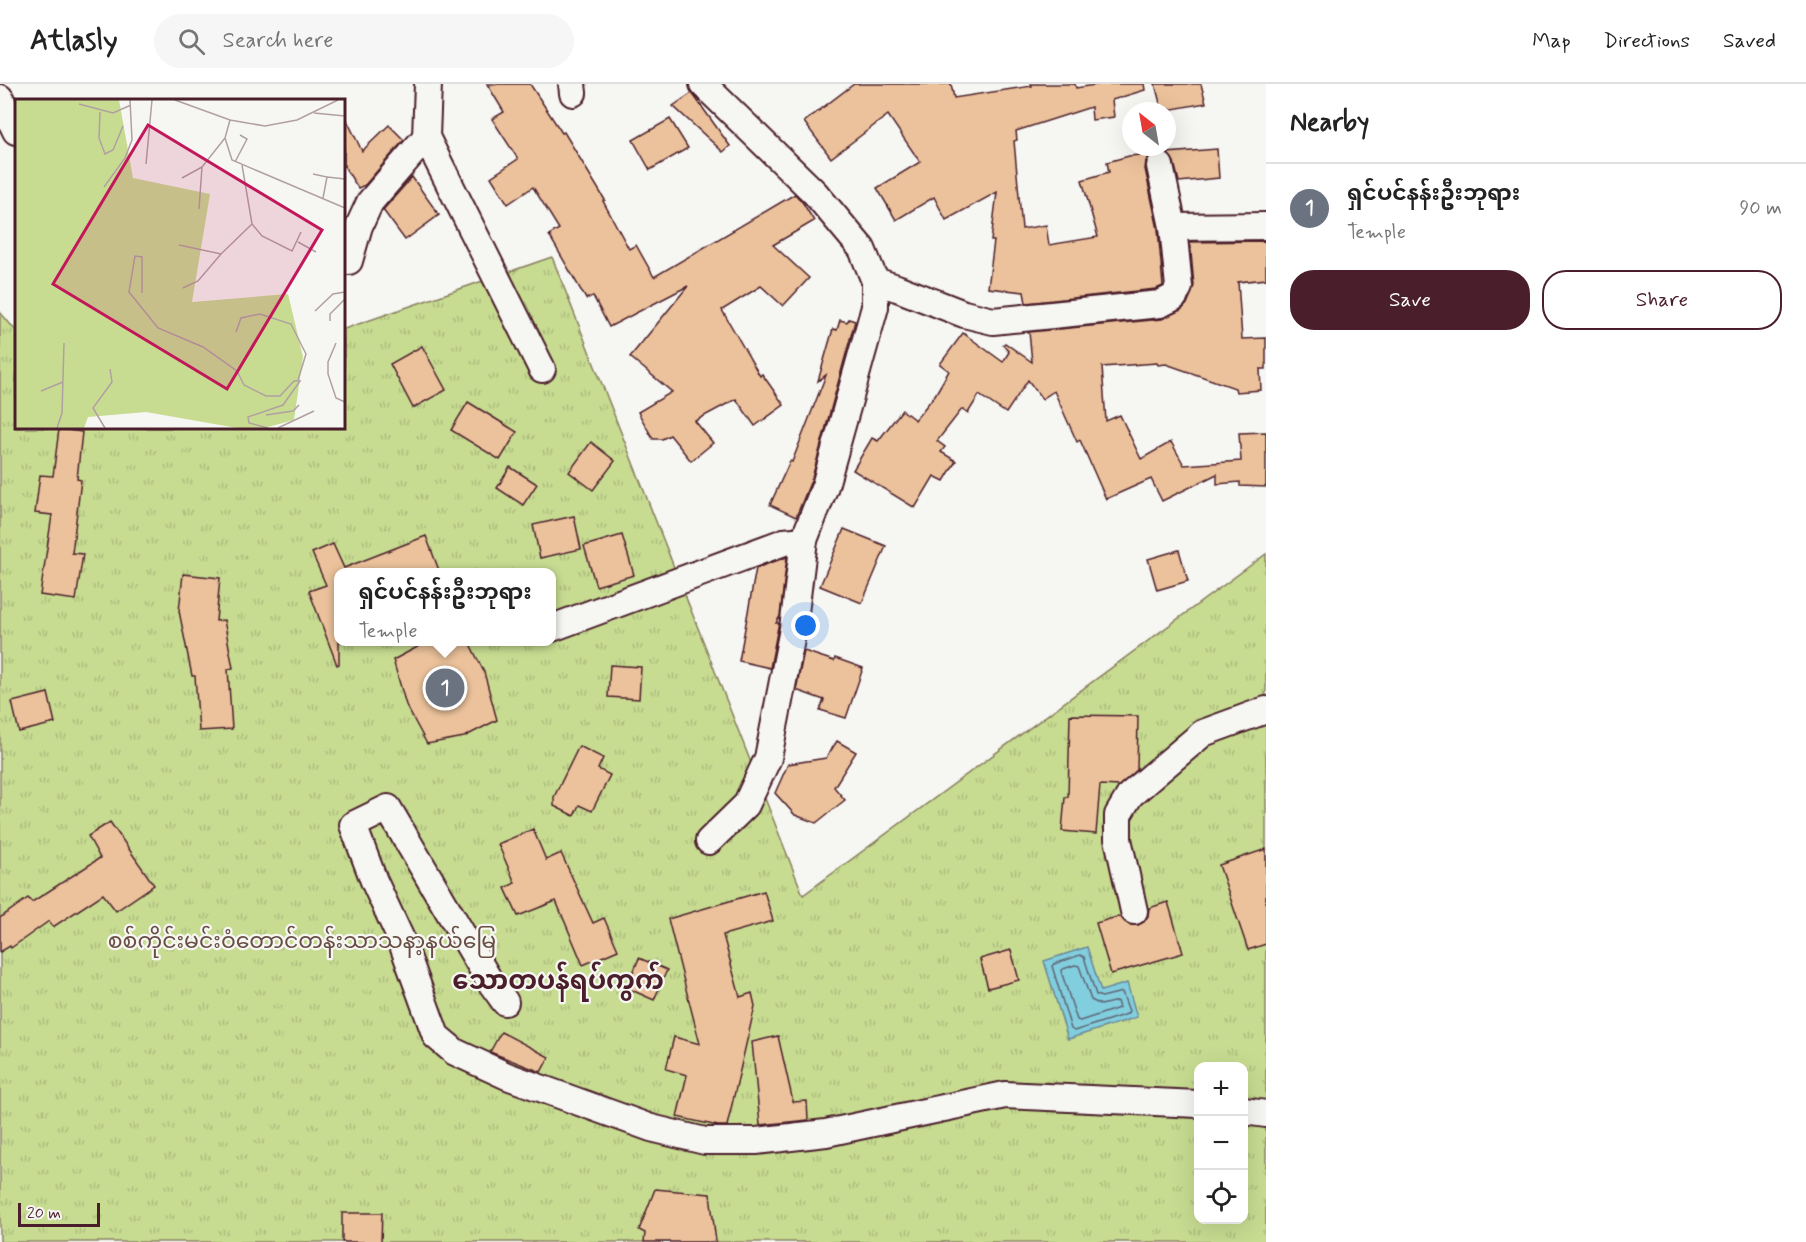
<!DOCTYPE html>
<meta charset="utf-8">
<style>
body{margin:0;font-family:Mynerve,"Noto Sans Myanmar",sans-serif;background:#f6f6f6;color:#222}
.controls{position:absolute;right:18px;bottom:18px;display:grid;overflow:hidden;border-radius:12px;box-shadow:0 6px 24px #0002}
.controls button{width:54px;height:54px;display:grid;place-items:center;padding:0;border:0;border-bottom:2px solid #e0e0e0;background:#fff;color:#222;font:30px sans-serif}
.compass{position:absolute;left:1122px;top:18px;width:54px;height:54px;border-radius:50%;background:#fff;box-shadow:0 6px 24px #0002;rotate:329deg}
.scale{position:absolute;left:18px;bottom:15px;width:82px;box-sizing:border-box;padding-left:6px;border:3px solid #4a1f2b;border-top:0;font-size:16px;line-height:21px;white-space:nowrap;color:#4a1f2b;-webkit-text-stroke:4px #f6f6f2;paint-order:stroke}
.you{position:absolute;left:806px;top:542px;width:21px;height:21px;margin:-15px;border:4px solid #fff;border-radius:50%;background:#1a73e8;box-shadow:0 0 0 9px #1a73e833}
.badge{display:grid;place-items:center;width:39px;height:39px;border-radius:50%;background:#4a1f2b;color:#fff;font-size:20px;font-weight:700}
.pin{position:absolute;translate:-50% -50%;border:3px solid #fff;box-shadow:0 2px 6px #0006}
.popup{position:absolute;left:334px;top:484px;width:222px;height:78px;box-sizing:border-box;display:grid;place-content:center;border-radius:12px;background:#fff;filter:drop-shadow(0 2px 4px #0005);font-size:20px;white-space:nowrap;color:#767676}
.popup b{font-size:22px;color:#222}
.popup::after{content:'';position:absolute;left:50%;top:100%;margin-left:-12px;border:12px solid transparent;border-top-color:#fff}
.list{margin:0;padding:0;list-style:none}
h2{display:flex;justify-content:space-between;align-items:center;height:78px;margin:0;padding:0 24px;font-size:26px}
h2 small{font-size:20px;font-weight:400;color:#767676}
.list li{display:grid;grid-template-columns:39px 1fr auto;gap:18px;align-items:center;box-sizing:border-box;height:90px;padding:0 24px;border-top:2px solid #e0e0e0}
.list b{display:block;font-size:22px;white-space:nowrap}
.list p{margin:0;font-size:20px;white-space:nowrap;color:#767676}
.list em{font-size:20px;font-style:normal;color:#767676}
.actions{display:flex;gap:12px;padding:18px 24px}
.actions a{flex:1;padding:14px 0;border:2px solid #4a1f2b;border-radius:24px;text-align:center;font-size:21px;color:#4a1f2b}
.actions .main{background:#4a1f2b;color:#fff}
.icon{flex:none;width:33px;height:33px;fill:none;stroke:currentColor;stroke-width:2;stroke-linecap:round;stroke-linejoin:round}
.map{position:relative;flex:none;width:1266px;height:1158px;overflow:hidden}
header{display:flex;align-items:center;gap:36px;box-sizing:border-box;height:84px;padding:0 30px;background:#fff;border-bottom:2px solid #e0e0e0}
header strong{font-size:28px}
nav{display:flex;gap:33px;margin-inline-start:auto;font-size:21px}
.search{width:420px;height:54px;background:#f6f6f6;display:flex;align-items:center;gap:15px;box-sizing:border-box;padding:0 21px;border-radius:33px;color:#767676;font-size:22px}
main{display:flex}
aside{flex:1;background:#fff}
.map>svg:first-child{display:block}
.park{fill:url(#park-tufts);stroke:#887e5e;stroke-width:1.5;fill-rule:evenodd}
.water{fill:#81cedf;stroke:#6b8897;stroke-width:1.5}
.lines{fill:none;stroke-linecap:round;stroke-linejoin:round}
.shore{stroke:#606573;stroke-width:1.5}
.building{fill:#ebc29b;stroke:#4a1f2b;stroke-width:1.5}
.street-casing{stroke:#4a1f2b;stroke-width:30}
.street{stroke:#f6f6f2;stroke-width:26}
.labels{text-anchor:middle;stroke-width:4.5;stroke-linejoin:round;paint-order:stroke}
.park-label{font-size:22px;fill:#694e44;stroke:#f6f6f2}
.quarter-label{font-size:26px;font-weight:bold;fill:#4a1f2b;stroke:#f6f6f2}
.inset-road{fill:none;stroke:#b1a0a2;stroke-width:1.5}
.view{fill:#c2185b;fill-opacity:0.15;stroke:#c2185b;stroke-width:3}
.inset-edge{fill:none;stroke:#4a1f2b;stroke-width:3}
</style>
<header>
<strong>Atlasly</strong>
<div class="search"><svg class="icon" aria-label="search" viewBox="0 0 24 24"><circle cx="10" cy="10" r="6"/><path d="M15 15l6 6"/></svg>Search here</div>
<nav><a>Map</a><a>Directions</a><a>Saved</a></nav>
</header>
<main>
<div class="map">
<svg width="1266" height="1158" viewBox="0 0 1266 1158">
<defs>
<pattern id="park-tufts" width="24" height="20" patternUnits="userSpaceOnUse" patternTransform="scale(1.5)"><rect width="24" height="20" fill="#c7dc91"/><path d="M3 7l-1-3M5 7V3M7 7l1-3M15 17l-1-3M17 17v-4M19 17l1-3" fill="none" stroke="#acbc7d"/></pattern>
</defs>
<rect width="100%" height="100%" fill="#f6f6f2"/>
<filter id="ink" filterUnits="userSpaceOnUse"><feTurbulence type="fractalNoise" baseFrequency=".0167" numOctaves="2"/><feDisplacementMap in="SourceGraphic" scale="12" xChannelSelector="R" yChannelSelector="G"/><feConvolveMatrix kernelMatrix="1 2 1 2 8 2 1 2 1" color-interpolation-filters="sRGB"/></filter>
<g filter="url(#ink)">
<!-- park -->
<path class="park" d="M552 173 803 811 1266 470V1158H0V228L16 247V344H344V245ZM338 488H552V558H338ZM1198 982H1244V1136H1198Z"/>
<!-- water -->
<path class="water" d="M1087 863 1101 907 1127 899 1137 933 1068 955 1044 877Z"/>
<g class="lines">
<!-- shore -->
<g class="shore">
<path d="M1080 871 1084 873 1096 911 1102 913 1122 908 1129 927 1127 930 1074 947 1071 945 1052 882 1054 880Z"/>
<path d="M1075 881 1079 882 1091 916 1101 921 1117 917 1119 924 1080 937 1077 936 1061 887 1063 885Z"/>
</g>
</g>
<!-- building -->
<g class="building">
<path d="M487 0H530L562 49 564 48 605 116 603 117 629 165 636 161 654 193 795 110 803 119 814 137 773 161 809 194 783 222 761 202 722 226 760 292 762 290 784 321 755 342 736 315 695 337 713 359 691 377 670 351 662 355H653L638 328 672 308 630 273 688 202 609 243 593 212 586 215 549 151 559 145 533 103 508 120 491 93 518 75 492 35 504 28Z"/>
<path d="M854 0H951L954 14 1032 2 1031 0H1075L1076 4 1101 0H1144L1145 6 1112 16 1114 33 1092 36 1091 23 1016 47 1017 56 1014 57 1022 145 1046 141 1049 161 1098 153 1082 96 1109 88 1107 78 1129 72 1151 70 1146 77 1145 85 1158 145 1163 202 1156 205 1026 219 1024 208 988 204 994 157H991L997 108 946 136 934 113 896 136 877 104 920 78 888 31 831 74 804 38Z"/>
<path d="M1155 0H1201L1206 19 1162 27Z"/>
<path d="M692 9 730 62 723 68 673 22Z"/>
<path d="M344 30 362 67 389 41 404 56 365 101 358 104 344 82Z"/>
<path d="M670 35 688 64 650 86 633 56Z"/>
<path d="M1217 65 1219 94 1179 98 1174 78 1167 69Z"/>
<path d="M412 93 439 131 405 156 383 126Z"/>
<path d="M1266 157V195L1238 198 1242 255 1266 254V285H1260L1261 306 1236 308 1235 304 1166 280 1158 281 1157 279 1102 283 1106 337 1120 331 1141 375 1171 358 1184 381 1241 377 1239 349 1266 348V403L1240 402V398L1217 400V390L1162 417 1151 395 1106 415 1080 356 1077 358 1054 307 1042 315 1028 296 1006 329 979 311 968 329 962 325 937 357 945 363 941 368 956 377 944 397 934 392 915 424 853 386 872 354 878 357 902 326 915 336 935 311 949 287 940 280 963 249 1003 278 1009 268 1003 261 1005 259 1032 278 1029 248 1162 235 1181 226 1187 220 1194 202 1190 158Z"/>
<path d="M849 235 855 237 812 394 796 433 770 421 790 377 792 378 826 291 818 297 833 245 837 246 840 236 847 238Z"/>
<path d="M422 262 446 306 413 324 390 280Z"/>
<path d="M468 318 517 348 500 376 451 346Z"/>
<path d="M59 345 82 348 77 395 81 396 72 469 83 470 76 516 40 511 52 431 35 429 40 391 53 392Z"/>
<path d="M591 358 615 377 593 406 569 388Z"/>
<path d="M510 383 537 400 523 421 497 404Z"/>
<path d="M574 432 581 465 540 474 533 441Z"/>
<path d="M844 445 886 462 862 519 820 502Z"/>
<path d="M622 451 634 491 596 502 584 462Z"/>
<path d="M426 452 440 489H339V580L337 581 309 507 326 501 312 469 333 460 344 484Z"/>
<path d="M1179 466 1188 497 1157 506 1148 475Z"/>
<path d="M787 473 780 532 776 539H779L778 543 770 584 739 577 756 484Z"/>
<path d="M183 490 220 494 216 537 224 536 233 584 228 585 232 645 199 647 195 592H192L179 527Z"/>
<path d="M427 558H469L484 588 497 636 464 653 427 660 406 621 393 576Z"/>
<path d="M804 567 834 577 835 574 863 584 846 634 820 626 824 616 796 606Z"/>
<path d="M610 581 641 583 639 615 608 613Z"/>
<path d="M48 609 55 639 19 648 12 618Z"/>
<path d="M1070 631 1138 632 1137 686 1119 702 1100 701 1096 750 1062 747 1065 713H1068Z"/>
<path d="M837 657 856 668 834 703 845 716 816 739 795 731 775 709 788 680 826 674Z"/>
<path d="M579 662 603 674 598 685 610 691 592 727 579 721 574 732 554 722V713Z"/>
<path d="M110 738 154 801 116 827 103 810 53 843 49 837 11 864 10 862 0 868V834L28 814 32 818 100 774 88 752Z"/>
<path d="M533 745 546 776 561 769 593 839 604 834 618 866 583 881 556 817 518 832 505 804 515 799 498 760Z"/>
<path d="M1266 765V860L1248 866 1219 781Z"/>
<path d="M764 807 773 837 723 851 740 913 752 909 755 922 727 1042H718L677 1033 687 991 666 985 674 953 700 960 668 835Z"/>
<path d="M1168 818 1183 869 1111 890 1096 839 1120 832 1129 841H1138L1144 838 1148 832 1149 824Z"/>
<path d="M1011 866 1019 896 988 904 980 875Z"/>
<path d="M639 874 667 886 654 916 627 904Z"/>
<path d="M501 948 549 973 541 988 490 968Z"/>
<path d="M778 952 793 1018 807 1017 808 1036 760 1041 752 958Z"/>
<path d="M655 1105 710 1110 716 1158H644L645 1149 639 1146Z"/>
<path d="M342 1129H382L381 1158H342Z"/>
</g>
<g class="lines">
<defs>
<g id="street">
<path d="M428 0 426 53 542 285"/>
<path d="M572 0 573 9"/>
<path d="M703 0 815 109 862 165 875 197 897 204 964 230 993 237 1160 220 1174 213 1179 203 1173 143 1160 82"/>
<path d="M0 14 16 47"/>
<path d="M1173 143 1266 142"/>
<path d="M349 177 359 142 370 118 426 53"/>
<path d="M552 544 784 458 804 456 825 402 875 223V197"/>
<path d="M709 757 746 721 768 674 793 545 804 456"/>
<path d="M1134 827 1118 755V731L1130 711 1203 649 1266 626"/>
<path d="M505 918 489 896 388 724 353 741 374 797 400 853 436 952 455 968 507 992 651 1044 705 1057H756L826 1049 1005 1011 1198 1020"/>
<path d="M1244 1027 1266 1030"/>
</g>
</defs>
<!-- street casing -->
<use href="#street" class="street-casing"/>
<!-- street -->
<use href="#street" class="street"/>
</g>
</g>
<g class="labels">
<!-- park labels -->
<g class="park-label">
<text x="302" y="864">စစ်ကိုင်းမင်းဝံတောင်တန်းသာသနာ့နယ်မြေ</text>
</g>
<!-- quarter labels -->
<g class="quarter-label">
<text x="558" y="905">သောတပန်ရပ်ကွက်</text>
</g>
</g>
<!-- overview -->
<g transform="translate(15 15)">
<rect width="330" height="330" fill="#f6f6f2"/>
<path d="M0 1H104L118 79 195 95 177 203 273 195 288 258 279 321 249 329H222L131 313 73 318 69 329H0Z" fill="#c7dc91"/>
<path class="inset-road" d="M160 1 215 21 250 27 282 21 323 1M64 5 98 14 116 6M85 13 84 39 90 55 98 51 108 27M299 14 330 17M215 21 210 39 217 61 330 109M220 63 232 40 225 36M131 65 137 1M227 66 237 125 247 137 277 152 286 133M298 75 312 78 308 99M312 78 330 80M167 79 187 68M89 88 110 59 117 41 115 1M184 110 187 68 210 39M283 143 301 153M164 146 206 155 237 125M168 189 183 182 206 155M127 194V158L120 157 114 193 143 229 188 248 222 272 229 286 251 297H265L279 282H285L268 306 233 318 234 324 253 329M300 212 318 195 330 193M315 222V215L330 200M221 233 226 219 245 215 276 225 291 255 283 281M321 244 313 263V275L321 299 330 303M26 292 48 283M251 316 278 312 284 306M42 329 47 314 49 244M90 329 78 309 97 283 95 270M263 329 299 312"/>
<path class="view" d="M133 26 307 131 212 290 38 185Z"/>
<rect width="330" height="330" class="inset-edge"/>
</g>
</svg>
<div class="controls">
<button>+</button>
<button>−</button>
<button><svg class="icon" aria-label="locate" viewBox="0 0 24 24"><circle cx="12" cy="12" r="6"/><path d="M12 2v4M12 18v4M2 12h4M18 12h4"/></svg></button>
</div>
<svg class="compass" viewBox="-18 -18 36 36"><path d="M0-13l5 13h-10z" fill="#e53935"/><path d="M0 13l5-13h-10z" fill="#767676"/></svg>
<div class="scale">20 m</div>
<div class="you"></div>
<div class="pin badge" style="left:445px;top:604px;background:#6b7280">1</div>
<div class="popup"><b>ရှင်ပင်နန်းဦးဘုရား</b>Temple</div>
</div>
<aside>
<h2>Nearby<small></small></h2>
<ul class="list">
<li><span class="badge" style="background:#6b7280">1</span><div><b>ရှင်ပင်နန်းဦးဘုရား</b><p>Temple</p></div><em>90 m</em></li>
</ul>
<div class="actions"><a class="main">Save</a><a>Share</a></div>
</aside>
</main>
